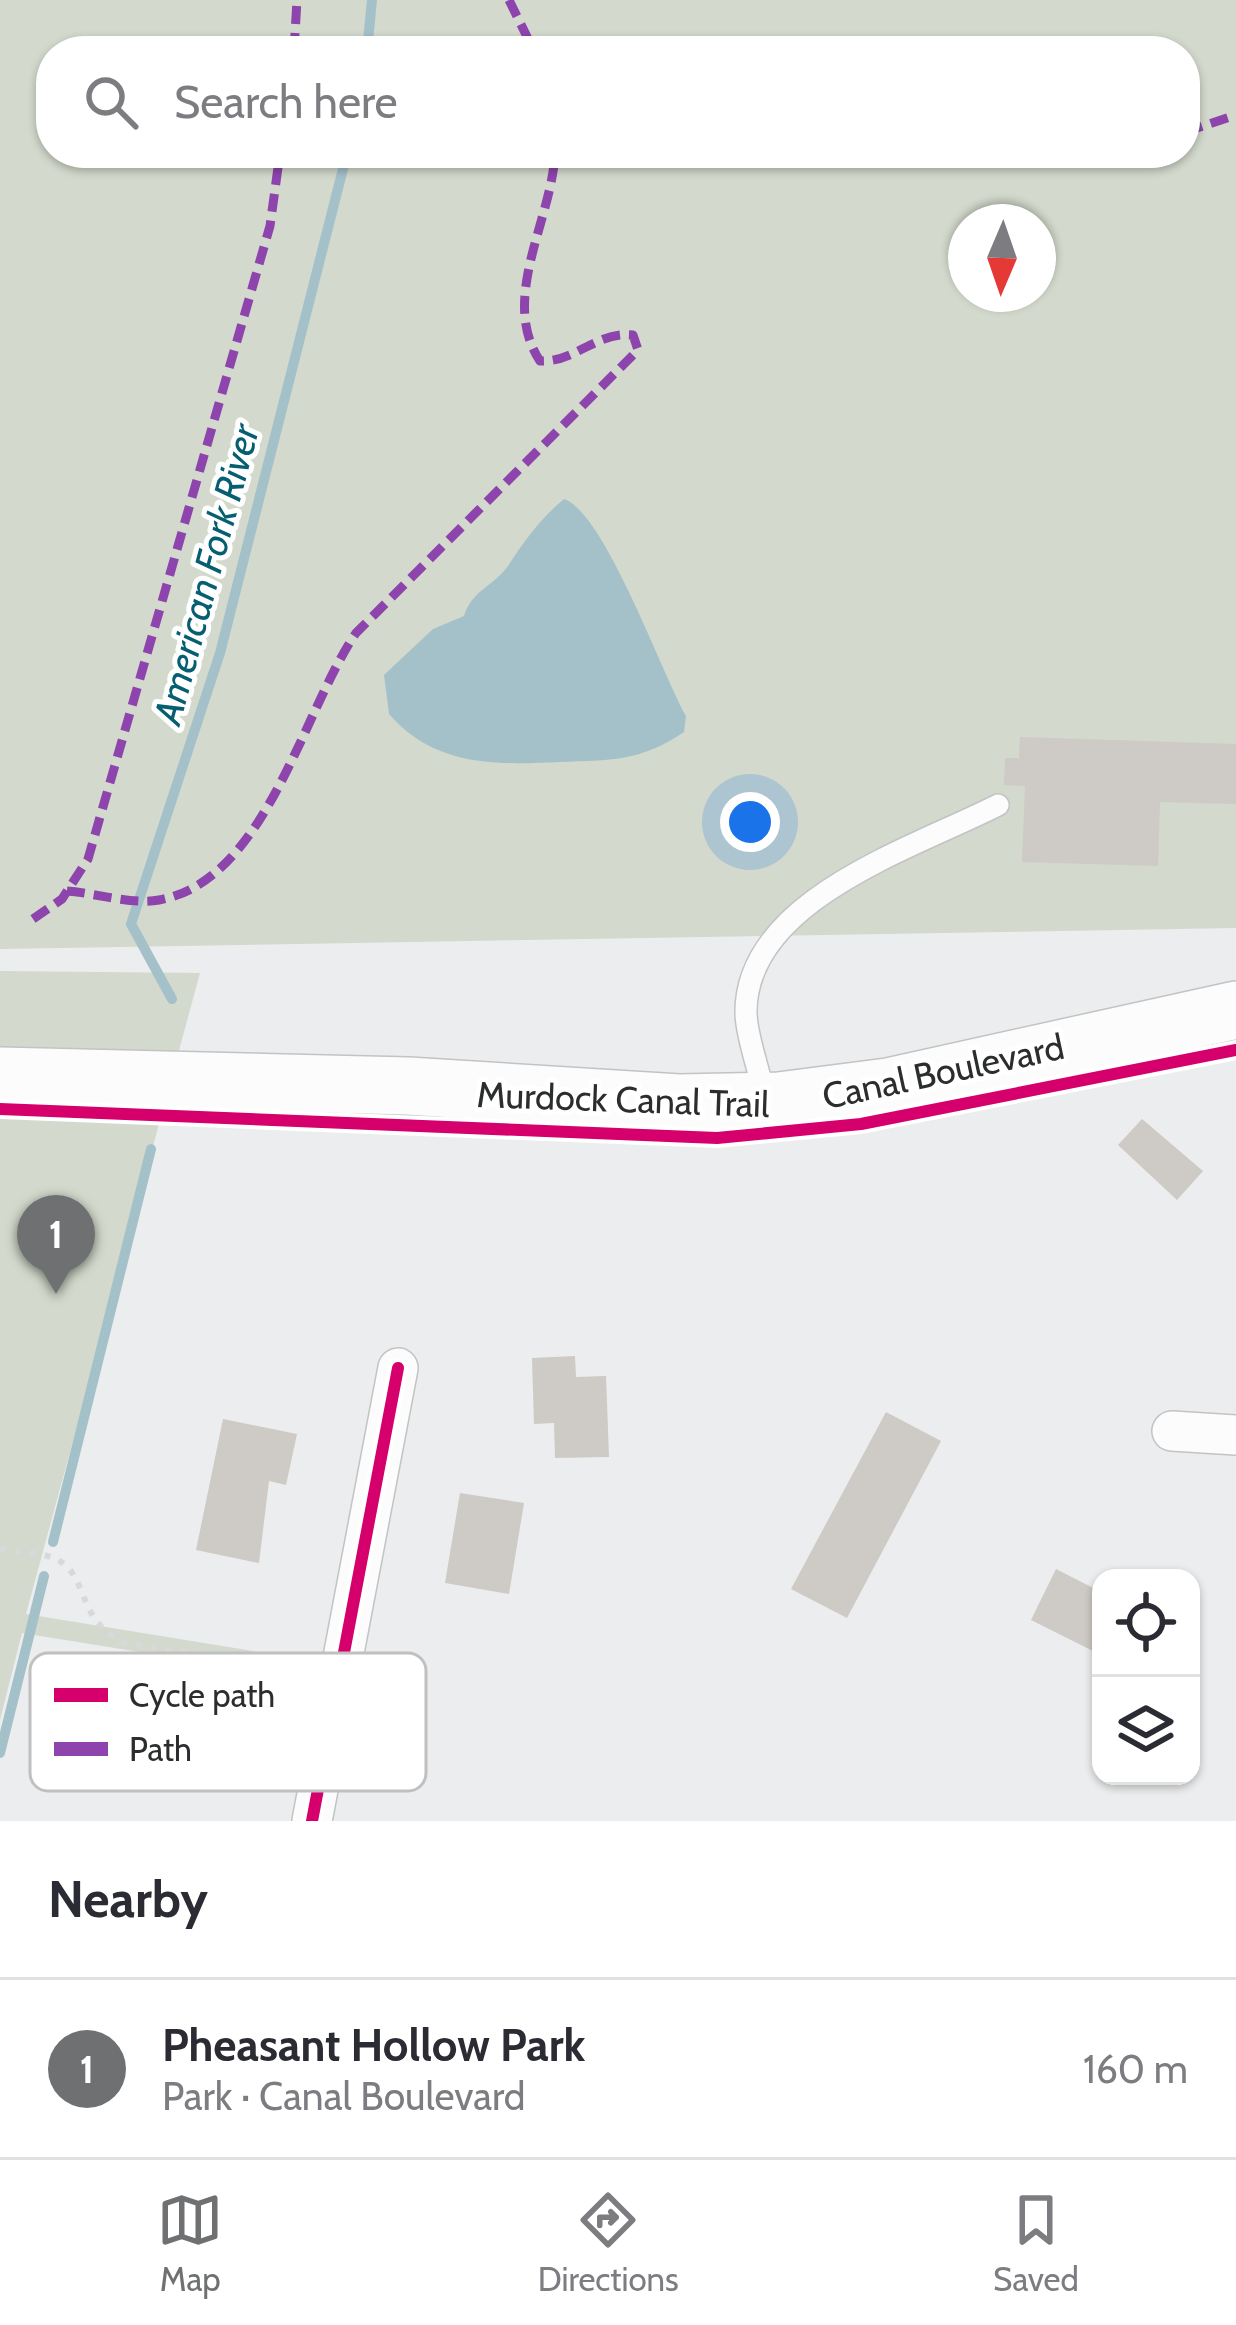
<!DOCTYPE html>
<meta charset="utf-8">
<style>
body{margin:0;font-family:Cabin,sans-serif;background:#f2f2f3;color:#2b2b33}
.controls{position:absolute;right:36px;bottom:36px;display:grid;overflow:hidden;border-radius:24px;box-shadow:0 3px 9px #0004}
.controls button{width:108px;height:108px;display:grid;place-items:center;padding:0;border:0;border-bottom:3px solid #e1e1e2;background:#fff;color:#2b2b33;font:60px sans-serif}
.compass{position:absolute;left:948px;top:204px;width:108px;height:108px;border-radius:50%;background:#fff;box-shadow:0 3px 9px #0004;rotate:182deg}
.you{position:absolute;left:750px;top:822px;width:42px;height:42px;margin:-30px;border:9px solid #fff;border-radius:50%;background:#1a73e8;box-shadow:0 0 0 18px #1a73e833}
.badge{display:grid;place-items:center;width:78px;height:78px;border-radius:50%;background:#6f7071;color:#fff;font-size:39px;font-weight:700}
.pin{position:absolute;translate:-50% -99px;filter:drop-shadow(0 3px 6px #0008)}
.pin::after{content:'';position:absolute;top:63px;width:42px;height:36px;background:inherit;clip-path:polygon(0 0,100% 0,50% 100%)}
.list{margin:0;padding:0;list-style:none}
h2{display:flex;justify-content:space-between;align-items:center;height:156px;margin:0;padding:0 48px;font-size:51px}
h2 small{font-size:39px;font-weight:400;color:#7c7c81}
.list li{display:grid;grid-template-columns:78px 1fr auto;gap:36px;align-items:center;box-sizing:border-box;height:180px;padding:0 48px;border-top:3px solid #e1e1e2}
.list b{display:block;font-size:45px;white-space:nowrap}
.list p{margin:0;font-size:39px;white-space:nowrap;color:#7c7c81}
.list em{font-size:39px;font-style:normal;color:#7c7c81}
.icon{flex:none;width:66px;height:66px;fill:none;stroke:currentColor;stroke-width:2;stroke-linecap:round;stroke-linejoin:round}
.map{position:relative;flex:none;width:1236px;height:1821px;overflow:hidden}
.search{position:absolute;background:#fff;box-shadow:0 3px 9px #0004;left:36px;right:36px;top:36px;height:132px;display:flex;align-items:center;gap:30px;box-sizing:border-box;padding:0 42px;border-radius:48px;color:#7c7c81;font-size:45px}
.sheet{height:336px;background:#fff}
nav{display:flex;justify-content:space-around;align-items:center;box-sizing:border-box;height:168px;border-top:3px solid #e1e1e2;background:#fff;font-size:33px;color:#7c7c81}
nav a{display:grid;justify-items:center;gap:6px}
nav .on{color:#6f7071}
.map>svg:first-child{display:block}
.green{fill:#d3d9cc;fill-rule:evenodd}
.water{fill:#a4c1ca}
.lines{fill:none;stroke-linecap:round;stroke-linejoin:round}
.stream{stroke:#a4c1ca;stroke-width:10}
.building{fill:#cecac5}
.service-casing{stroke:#c2c3c4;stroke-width:24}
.minor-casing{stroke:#c2c3c4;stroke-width:42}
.secondary-casing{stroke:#c2c3c4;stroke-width:60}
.path{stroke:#d8d9da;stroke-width:6;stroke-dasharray:6 9;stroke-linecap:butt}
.service{stroke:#fcfcfc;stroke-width:21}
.minor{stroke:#fcfcfc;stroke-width:39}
.secondary{stroke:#fcfcfc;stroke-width:57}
.quiet{stroke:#8e44ad;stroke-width:9;stroke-dasharray:18 9;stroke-linecap:butt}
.cycleway-casing{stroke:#fff;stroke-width:20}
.cycleway{stroke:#d6006c;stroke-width:12}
.labels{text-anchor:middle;stroke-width:10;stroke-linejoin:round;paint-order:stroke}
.street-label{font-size:36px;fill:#2c2d2e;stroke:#fff}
.water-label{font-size:39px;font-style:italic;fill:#065e71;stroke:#fff}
.key{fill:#fff;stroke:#c0c0c0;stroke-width:3}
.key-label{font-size:33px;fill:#2c2d2e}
</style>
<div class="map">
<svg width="1236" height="1821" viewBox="0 0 1236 1821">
<rect width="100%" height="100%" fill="#ecedee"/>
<!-- green -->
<g class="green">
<path d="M0 0H1236V928L0 949ZM51 51H1185V153H51ZM966 222H1038V294H966Z"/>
<path d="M0 971 200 973 26 1614 308 1660 301 1678 22 1633 0 1720Z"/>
</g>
<!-- water -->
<path class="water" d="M564 499C604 512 661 671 686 716L684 732C640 762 610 760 560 762 496 765 435 767 389 714L384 675 433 629 464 616C472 590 494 586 508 566 525 540 540 519 564 499Z"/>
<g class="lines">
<!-- stream -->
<g class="stream">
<path d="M367 51 372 0"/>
<path d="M172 999 131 924 220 653 347 153"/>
<path d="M53 1542 151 1149"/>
<path d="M0 1753 44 1576"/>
</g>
</g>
<!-- building -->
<g class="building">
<path d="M1020 737 1236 744V804L1160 802 1158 866 1022 862 1025 786 1004 785 1005 758H1019Z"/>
<path d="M1142 1119 1203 1171 1177 1200 1118 1145Z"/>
<path d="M575 1356 576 1377 606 1376 609 1457 555 1458 554 1423 534 1424 532 1358Z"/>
<path d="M886 1412 941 1441 847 1618 791 1589Z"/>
<path d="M223 1419 297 1434 286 1485 269 1481 259 1563 196 1550Z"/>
<path d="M460 1493 524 1503 509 1594 445 1583Z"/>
<path d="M1056 1569 1101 1592V1655L1031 1620Z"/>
</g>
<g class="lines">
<defs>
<path id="service" d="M764 1097C760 1070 747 1040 746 1014 744 900 914 848 998 805"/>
<g id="minor">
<path d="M1172 1431 1236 1435"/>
<path d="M312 1821 398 1368"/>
</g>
<path id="secondary" d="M0 1076 408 1086 679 1103 779 1101 888 1087 1236 1010"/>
</defs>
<!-- service casing -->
<use href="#service" class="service-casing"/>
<!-- minor casing -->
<use href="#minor" class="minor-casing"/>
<!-- secondary casing -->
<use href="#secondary" class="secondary-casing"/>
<!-- path -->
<path class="path" d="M0 1549C17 1552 43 1552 58 1560 89 1577 76 1619 123 1642L303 1672"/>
<!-- service -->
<use href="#service" class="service"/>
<!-- minor -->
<use href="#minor" class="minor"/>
<!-- secondary -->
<use href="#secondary" class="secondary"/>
<!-- quiet -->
<g class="quiet">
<path d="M509 0 534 51"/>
<path d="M294 51 297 0"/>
<path d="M1185 132 1236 115"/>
<path d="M67 891C95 893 132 905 159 900 266 881 302 712 356 633L638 350 633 335C597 331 574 363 540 361 499 299 552 220 555 153"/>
<path d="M33 919 62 899 88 859 270 226 280 153"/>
</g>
<defs>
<g id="cycleway">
<path d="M0 1109 717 1138 861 1124 1236 1050"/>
<path d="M312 1821 398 1368"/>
</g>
</defs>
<!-- cycleway casing -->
<use href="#cycleway" class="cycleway-casing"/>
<!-- cycleway -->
<use href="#cycleway" class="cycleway"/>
</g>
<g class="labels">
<!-- street labels -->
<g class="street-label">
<text transform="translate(943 1071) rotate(-12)" y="13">Canal Boulevard</text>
<text transform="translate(623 1099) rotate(2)" y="13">Murdock Canal Trail</text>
</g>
<!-- water labels -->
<g class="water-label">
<text transform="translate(206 574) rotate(-75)" y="14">American Fork River</text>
</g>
</g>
<!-- legend -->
<rect x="30" y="1653" width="396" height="138" rx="18" class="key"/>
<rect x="54" y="1688" width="54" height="14" fill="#d6006c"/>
<rect x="54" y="1742" width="54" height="14" fill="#8e44ad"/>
<g class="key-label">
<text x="129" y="1707">Cycle path</text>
<text x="129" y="1761">Path</text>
</g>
</svg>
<div class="controls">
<button><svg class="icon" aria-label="locate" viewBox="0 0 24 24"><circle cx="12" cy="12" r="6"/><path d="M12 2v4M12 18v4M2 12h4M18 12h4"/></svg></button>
<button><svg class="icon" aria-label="layers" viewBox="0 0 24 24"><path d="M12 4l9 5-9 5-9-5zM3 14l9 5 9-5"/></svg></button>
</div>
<svg class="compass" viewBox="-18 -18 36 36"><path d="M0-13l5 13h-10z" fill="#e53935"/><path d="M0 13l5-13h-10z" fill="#7c7c81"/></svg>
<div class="you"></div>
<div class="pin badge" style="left:56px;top:1294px">1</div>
<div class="search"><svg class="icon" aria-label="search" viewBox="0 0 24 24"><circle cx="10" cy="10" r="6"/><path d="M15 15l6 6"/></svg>Search here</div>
</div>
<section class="sheet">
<h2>Nearby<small></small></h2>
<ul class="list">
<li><span class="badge">1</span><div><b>Pheasant Hollow Park</b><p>Park · Canal Boulevard</p></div><em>160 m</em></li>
</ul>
</section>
<nav>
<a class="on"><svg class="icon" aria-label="map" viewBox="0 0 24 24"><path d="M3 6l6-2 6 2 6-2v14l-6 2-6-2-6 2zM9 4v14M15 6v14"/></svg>Map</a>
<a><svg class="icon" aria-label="directions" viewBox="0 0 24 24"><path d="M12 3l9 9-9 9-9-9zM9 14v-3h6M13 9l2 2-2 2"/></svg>Directions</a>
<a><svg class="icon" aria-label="saved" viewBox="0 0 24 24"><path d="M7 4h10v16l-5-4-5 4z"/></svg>Saved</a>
</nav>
